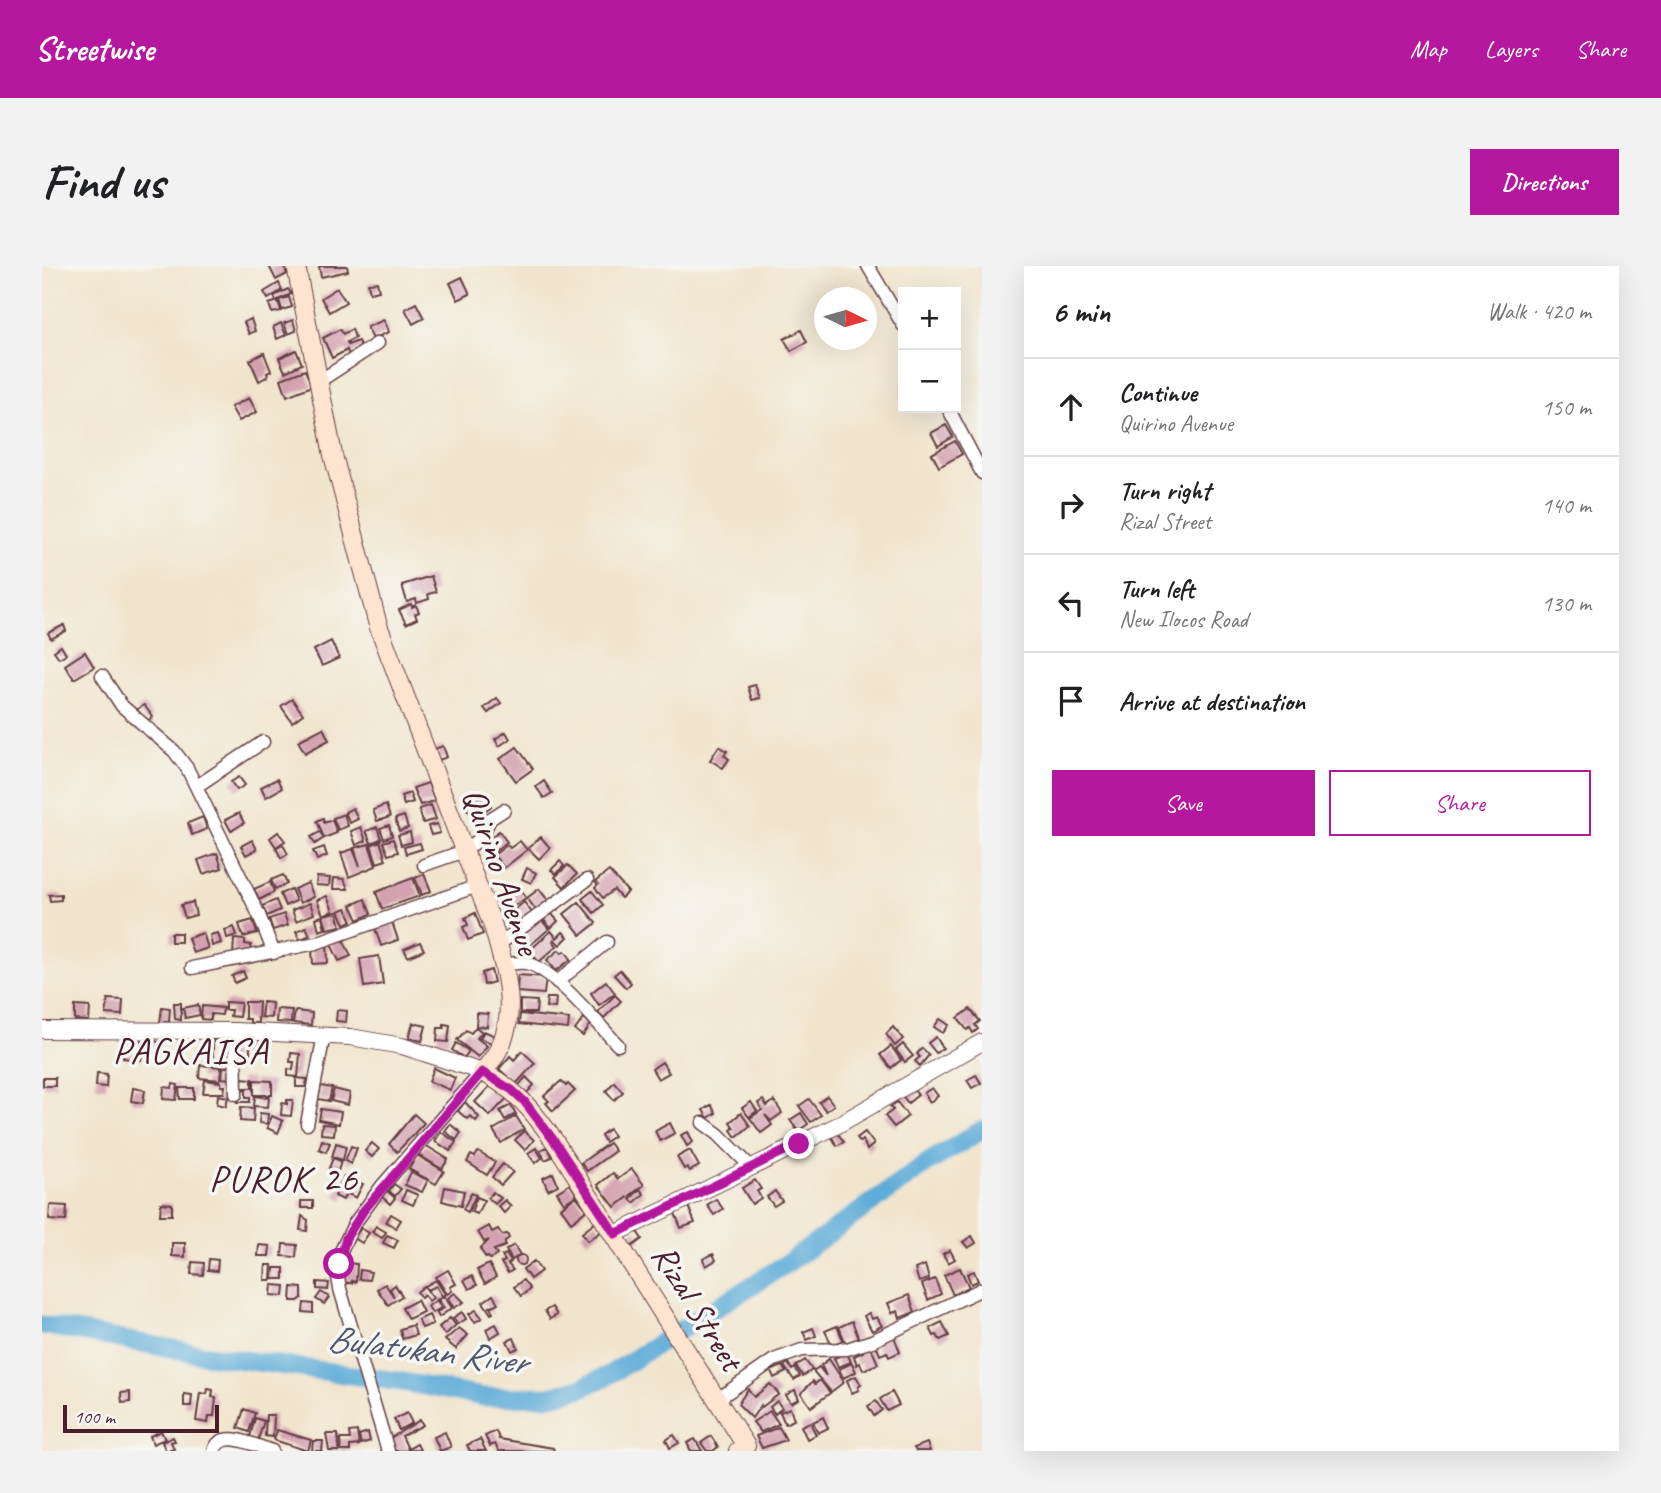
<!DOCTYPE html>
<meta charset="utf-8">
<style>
body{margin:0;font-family:Caveat,sans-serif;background:#f2f2f2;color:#202124}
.controls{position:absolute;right:21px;top:21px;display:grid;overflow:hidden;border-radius:0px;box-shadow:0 7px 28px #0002}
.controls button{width:63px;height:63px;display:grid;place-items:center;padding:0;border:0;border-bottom:2px solid #e0e0e0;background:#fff;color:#202124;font:35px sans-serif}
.compass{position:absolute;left:772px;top:21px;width:63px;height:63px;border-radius:50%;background:#fff;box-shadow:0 7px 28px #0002;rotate:95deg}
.scale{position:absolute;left:21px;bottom:18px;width:156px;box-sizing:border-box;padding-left:7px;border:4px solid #4a1f2b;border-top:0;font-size:19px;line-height:24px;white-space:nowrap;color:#4a1f2b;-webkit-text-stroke:5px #f6f6f2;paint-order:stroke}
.stop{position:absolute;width:21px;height:21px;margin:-16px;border:5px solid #b5179e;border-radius:50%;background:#fff}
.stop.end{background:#b5179e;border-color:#fff;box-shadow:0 2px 7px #0008}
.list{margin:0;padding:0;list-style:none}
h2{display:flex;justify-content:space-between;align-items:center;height:91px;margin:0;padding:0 28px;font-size:30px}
h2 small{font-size:23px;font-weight:400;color:#757577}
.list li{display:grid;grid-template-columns:46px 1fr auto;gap:21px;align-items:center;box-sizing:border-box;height:98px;padding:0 28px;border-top:2px solid #e0e0e0}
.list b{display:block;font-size:26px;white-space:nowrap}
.list p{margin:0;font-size:23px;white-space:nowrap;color:#757577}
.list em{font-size:23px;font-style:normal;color:#757577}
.actions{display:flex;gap:14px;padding:21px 28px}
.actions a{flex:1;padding:16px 0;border:2px solid #b5179e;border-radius:0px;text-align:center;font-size:24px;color:#b5179e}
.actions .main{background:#b5179e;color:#fff}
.icon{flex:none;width:38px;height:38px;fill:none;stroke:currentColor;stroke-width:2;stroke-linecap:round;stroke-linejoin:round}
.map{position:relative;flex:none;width:940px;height:1185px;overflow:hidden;border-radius:0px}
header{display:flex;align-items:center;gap:42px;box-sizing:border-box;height:98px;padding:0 35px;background:#b5179e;color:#fff}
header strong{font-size:33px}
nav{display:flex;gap:38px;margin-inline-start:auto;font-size:24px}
.intro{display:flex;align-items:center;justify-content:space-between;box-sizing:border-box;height:168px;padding:0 42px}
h1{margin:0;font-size:49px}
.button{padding:18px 32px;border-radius:0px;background:#b5179e;color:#fff;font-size:24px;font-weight:700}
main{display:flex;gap:42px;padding:0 42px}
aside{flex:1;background:#fff;border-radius:0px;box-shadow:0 7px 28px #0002}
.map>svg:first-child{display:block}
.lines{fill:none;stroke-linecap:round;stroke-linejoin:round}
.river{stroke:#5eacd8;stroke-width:19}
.building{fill:#d3a0b0}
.minor-casing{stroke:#633d43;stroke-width:15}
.tertiary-casing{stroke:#633d43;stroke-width:18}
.secondary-casing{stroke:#633d43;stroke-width:20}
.minor{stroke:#fff;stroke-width:12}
.tertiary{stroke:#fff;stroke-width:16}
.secondary{stroke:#fde4d0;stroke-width:18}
.route{stroke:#b5179e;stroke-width:9}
.labels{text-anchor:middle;stroke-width:7;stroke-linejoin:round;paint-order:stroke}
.street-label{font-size:35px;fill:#4a1f2b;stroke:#f6f6f2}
.neighbourhood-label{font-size:37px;letter-spacing:2px;fill:#4a1f2b;stroke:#f6f6f2}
.water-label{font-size:37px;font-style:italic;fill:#525770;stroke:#f6f6f2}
</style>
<header>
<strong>Streetwise</strong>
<nav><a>Map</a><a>Layers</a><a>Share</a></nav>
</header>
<div class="intro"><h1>Find us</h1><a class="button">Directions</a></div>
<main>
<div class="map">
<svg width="940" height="1185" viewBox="0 0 940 1185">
<rect width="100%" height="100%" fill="#f6f6f2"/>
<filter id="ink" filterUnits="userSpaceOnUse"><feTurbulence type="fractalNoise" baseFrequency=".0143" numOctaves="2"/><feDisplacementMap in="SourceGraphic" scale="14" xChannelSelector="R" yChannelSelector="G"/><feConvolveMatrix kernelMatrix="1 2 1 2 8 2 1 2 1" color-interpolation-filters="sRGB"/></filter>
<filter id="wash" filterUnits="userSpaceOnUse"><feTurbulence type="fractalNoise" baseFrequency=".00686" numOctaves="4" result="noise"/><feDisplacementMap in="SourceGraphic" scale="28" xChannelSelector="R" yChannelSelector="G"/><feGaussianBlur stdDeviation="1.57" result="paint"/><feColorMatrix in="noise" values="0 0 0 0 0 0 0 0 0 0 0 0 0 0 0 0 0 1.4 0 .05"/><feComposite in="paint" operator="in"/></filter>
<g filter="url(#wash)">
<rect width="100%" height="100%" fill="#f1e4cc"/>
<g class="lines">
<!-- river -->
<path class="river" d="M0 1059 165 1089 361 1116 441 1131 509 1130 539 1122 565 1110 744 998 887 896 940 864"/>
</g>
<g id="blocks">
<!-- building -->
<g class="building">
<path d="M227 0H241L245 8 234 14Z"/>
<path d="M277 0H305L306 5 279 11Z"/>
<path d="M420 11 428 28 416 34 408 17Z"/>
<path d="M335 16 337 25 328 27 326 17Z"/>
<path d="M237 17 240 24 226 33 222 26Z"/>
<path d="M295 22 304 36 287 46 279 32Z"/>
<path d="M246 23 249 28 234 35 232 30Z"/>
<path d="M247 31 250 41 240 44 237 34Z"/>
<path d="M236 35 239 45 230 47 227 38Z"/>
<path d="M374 37 382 52 371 58 363 43Z"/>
<path d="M209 53 213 65 207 68 202 56Z"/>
<path d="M251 54 254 65 246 68 242 57Z"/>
<path d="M342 54 347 66 331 73 325 61Z"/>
<path d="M239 57 244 69 235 73 231 61Z"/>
<path d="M298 63 301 68 310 63 313 72 305 76 306 79 316 75 320 83 307 89 305 84 290 92 281 72Z"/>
<path d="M759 64 765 76 749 85 742 73Z"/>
<path d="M254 84 260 98 243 106 237 92Z"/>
<path d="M222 87 229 105 225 107 226 110 217 115 208 94Z"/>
<path d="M263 104 270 120 245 130 239 113Z"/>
<path d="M207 132 215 146 197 155 189 141Z"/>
<path d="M904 159 911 171 896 180 889 167Z"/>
<path d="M913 175 920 188 897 201 890 188Z"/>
<path d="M389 310 394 326 386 328 387 333 375 337 374 333 365 336 360 319Z"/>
<path d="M369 338 370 341 374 339 377 346 373 348 375 353 364 358 357 344Z"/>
<path d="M22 359 24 365 9 373 6 367Z"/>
<path d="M289 375 297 392 280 400 272 384Z"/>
<path d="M19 380 24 388 17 392 12 385Z"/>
<path d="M43 386 52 401 32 413 23 399Z"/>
<path d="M713 419 718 432 710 434 706 421Z"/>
<path d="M455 432 459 437 446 447 442 442Z"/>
<path d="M250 433 261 448 250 456 239 440Z"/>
<path d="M102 439 111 451 104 456 95 443Z"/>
<path d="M281 462 287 474 263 487 256 475Z"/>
<path d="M464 466 468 473 457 480 453 473Z"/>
<path d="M401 480 405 491 397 494 392 483Z"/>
<path d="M677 480 685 485 682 489 687 493 681 502 668 494Z"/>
<path d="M475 481 491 503 474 515 458 493Z"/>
<path d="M197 511 203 519 195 524 189 516Z"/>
<path d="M235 513 240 522 224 531 219 521Z"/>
<path d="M502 515 510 527 502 532 494 521Z"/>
<path d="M386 517 393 535 378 539 371 522Z"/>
<path d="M368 527 371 536 362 539 359 530Z"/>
<path d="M440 529 449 540 433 553 424 542Z"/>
<path d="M344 539 348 551 335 555 331 544Z"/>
<path d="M389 539 394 553 381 557 377 543Z"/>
<path d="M311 542 316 553 308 557 303 546Z"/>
<path d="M197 547 202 557 189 565 183 554Z"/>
<path d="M302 548 306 560 296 564 291 552Z"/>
<path d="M362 550 366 562 357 565 353 553Z"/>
<path d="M161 551 165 563 150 569 146 557Z"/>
<path d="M281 552 282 557 290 554 295 567 282 572 275 555Z"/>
<path d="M395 558 398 567 389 569 386 560Z"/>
<path d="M347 559 350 570 342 573 338 562Z"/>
<path d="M319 561 324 575 314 579 309 565Z"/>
<path d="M335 561 339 573 329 577 324 565Z"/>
<path d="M457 565 465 576 452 586 444 575Z"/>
<path d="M236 566 243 575 234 581 228 572Z"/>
<path d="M278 566 282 572 273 578 269 571Z"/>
<path d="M368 566 370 576 359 579 356 569Z"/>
<path d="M499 571 508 582 497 593 486 582Z"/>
<path d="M351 573 356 586 346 589 341 576Z"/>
<path d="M210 574 215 583 204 589 199 580Z"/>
<path d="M338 575 344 594 335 597 329 579Z"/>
<path d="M478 575 485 584 462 602 452 589 465 579 468 582Z"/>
<path d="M378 577 380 583 364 588 362 581Z"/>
<path d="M327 578 334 600 307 611 299 587 311 583 318 600 312 582Z"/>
<path d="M241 579 246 588 239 592 234 582Z"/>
<path d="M282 581 285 590 275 594 271 585Z"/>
<path d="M175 587 180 602 161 608 156 594Z"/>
<path d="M518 595 522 600 514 608 509 604Z"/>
<path d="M526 599 535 608 522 621 513 611Z"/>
<path d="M485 602 494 607 489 617 480 613Z"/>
<path d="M567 605 586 626 579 632 572 624 561 632 553 622 556 619 553 616Z"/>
<path d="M382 608 389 625 380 629 373 612Z"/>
<path d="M241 609 245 618 233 623 229 614Z"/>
<path d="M275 611 288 612 287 620 274 619Z"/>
<path d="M292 612 302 613 306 623H291Z"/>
<path d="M371 612 378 630 340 643 334 626Z"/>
<path d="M228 616 232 626 217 634 212 623Z"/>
<path d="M266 617 272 631 258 637 252 623Z"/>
<path d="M477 620 484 632 470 641 462 629Z"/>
<path d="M249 623 254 635 243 640 238 628Z"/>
<path d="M497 623 506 634 494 644 485 632Z"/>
<path d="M550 625 561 639 552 647 540 633Z"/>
<path d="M19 628V634L8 635 7 629Z"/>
<path d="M285 630 291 645 281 649 275 634Z"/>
<path d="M323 633 329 648 316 654 309 639Z"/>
<path d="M234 634 238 644 225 650 220 640Z"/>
<path d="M151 636 154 649 143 652 139 639Z"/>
<path d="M482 636 491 648 476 660 467 648Z"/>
<path d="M537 636 554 657 539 669 522 648Z"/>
<path d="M268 637 272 648 254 655 250 644Z"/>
<path d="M304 642 310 655 303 658 297 645Z"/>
<path d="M295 646 299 660 285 663 281 649Z"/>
<path d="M508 646 516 655 509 662 501 653Z"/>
<path d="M433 647 441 668 426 674 421 661 426 659 423 652Z"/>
<path d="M242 648 246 659 231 664 227 653Z"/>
<path d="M280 650 283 663 277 665 274 652Z"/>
<path d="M497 651 507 663 478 688 475 684 479 680 472 673Z"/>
<path d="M211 654 215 667 201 671 197 658Z"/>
<path d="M350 656 356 674 339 680 333 662Z"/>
<path d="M192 661 195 669 185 672 183 664Z"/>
<path d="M264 661 268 669 258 674 254 665Z"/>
<path d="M509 665 515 672 521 666 526 671 518 679 512 673 511 675 515 680 497 696 487 685Z"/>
<rect x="129" y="667" width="10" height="9"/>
<path d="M161 667 166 682 151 687 146 672Z"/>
<path d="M176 667 179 677 170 680 168 669Z"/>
<path d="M300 671 309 690 297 695 288 676Z"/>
<path d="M192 673 203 674V678L209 679 208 686 191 689Z"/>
<path d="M378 676 382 684 366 691 362 683Z"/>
<path d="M285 678 286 697 271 698 270 683Z"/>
<path d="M517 684 520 687 523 685 529 693 514 705 505 694Z"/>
<path d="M337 690 341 718 322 721 318 693Z"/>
<path d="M449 704 452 716 442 719 440 707Z"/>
<path d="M578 704 589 717 584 722 572 709Z"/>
<path d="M201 705 204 712 193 717 190 710Z"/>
<path d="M476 709 504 711 502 728 475 726Z"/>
<path d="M564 715 573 727 557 739 549 727Z"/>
<path d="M573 729 579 735 562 752 556 746Z"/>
<path d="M505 732H514L513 742 504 741Z"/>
<path d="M66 733 81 734 80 749 64 748Z"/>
<path d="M478 734 495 735 494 747H478Z"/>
<path d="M183 736 199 737 197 751 188 750 189 744H183Z"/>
<path d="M203 736H217L216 757H208V753H203Z"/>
<path d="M221 736 230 737 229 752 219 751Z"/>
<path d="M132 737H139V754L133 753Z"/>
<path d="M156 739 158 749 143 752 141 742Z"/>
<path d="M33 740 48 741 47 755 33 754Z"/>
<path d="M160 740 181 742 180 749 169 748V754L159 753Z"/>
<path d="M120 741 128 742 127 756H118Z"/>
<path d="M235 743 250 744 249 757 234 756Z"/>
<path d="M928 743 938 755 933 759 936 763 931 767 928 762 925 764 916 752Z"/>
<path d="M295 744 305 745 304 756 294 755Z"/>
<path d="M253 745 270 747 269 759 251 757Z"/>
<path d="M435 747 446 748 445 761 434 760Z"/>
<path d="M478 748 527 753 526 763 477 758Z"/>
<path d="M542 752 549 758 541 770 533 764Z"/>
<path d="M898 753 907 759 901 767 892 761Z"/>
<path d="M371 757 384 760 380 775 367 772Z"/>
<path d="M402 758 408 759 406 776 395 775 396 762H402Z"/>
<path d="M434 761 440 766 435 772 445 780 436 791 415 774 424 764 429 767Z"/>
<path d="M851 761 861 773 853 780 844 768Z"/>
<path d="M442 765 453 770 449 777 438 772Z"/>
<path d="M894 771 901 782 894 787 886 777Z"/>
<path d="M84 773 102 775 99 794 81 792Z"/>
<path d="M104 774 119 776 118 790 103 789Z"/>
<path d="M171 774H189L190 796 171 797Z"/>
<path d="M196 774 208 775V788H195Z"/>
<path d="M414 777 427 785 422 792 410 784Z"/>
<path d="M861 778 871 790 863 796 854 784Z"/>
<path d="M849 780 859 794 849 802 838 789Z"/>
<path d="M880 782 887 789 878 800 873 795 878 791 875 788Z"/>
<path d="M480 785 493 797 474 818 457 803 468 790 472 794Z"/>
<path d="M249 787 258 788 256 811 246 810V803L251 804 252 796H248Z"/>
<path d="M620 796 627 807 616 813 610 803Z"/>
<path d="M158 799 179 801 178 814 157 812Z"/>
<path d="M181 801H189V813L180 812Z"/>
<path d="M392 802 413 812 408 824 387 815Z"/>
<path d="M55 807 65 808 64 821 54 820Z"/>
<path d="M934 809 939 817 930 822 925 814Z"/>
<path d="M484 811 492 819 485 827 476 820Z"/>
<rect x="1" y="812" width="12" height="8"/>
<path d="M199 812 210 813V822H198Z"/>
<path d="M254 812 265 813 264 821H254Z"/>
<path d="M163 814 179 816V820H183L182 827H161Z"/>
<path d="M212 814 230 815V829H212Z"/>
<path d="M519 815 524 820 526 818 533 825 511 845 504 837 507 835 502 830Z"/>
<path d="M572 816 581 826 572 834 564 825Z"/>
<path d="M131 818 136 819 134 834 121 833 122 821 130 822Z"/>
<path d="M450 818 465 832 448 850 433 836Z"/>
<path d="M279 820 290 822 287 835 276 833Z"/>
<path d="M870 821 876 829 866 837 860 829Z"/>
<path d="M91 822 103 824 101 837 89 835Z"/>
<path d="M137 822H152V833H138Z"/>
<path d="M890 822 896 830 888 836 882 827Z"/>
<path d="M292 823 308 827 306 839 289 835Z"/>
<path d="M196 824H204V831H208V836H196Z"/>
<path d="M176 829 186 831 184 840 175 838Z"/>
<path d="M213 830 227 832 226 841 212 840Z"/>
<path d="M785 830 792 839 784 845 777 836Z"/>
<path d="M767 833 779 849 769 856 757 840Z"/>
<path d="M245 834H251L249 850 239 849 240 837 245 838Z"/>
<path d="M721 834 725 840 732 835 740 847 729 855 723 849 730 859 719 867 708 852 720 844 716 837Z"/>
<path d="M423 836 437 851 434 855 428 850 425 853 416 845Z"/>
<path d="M709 836 715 845 707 851 700 842Z"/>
<path d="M855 836 866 850 852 861 843 850 851 844 848 841Z"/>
<path d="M469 839 474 848 463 854 458 845Z"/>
<path d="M669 839 674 847 666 852 661 844Z"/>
<path d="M199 841 212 842 211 856 198 855Z"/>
<path d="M279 843 299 846 297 858 277 854Z"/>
<path d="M218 847 226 848 225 858 217 857Z"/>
<path d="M699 847 708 860 694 871 689 864 692 862 688 856Z"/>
<path d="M759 847 766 858 756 865 748 854Z"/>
<path d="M372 848 382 857 355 886 347 878Z"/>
<path d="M230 850 241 855 236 867 225 862Z"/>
<path d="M474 850 482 863 459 877 451 864Z"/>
<path d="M628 857 633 867 618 875 613 865Z"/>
<path d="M280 858 293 859 292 869 279 868Z"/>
<path d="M408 858 419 867 414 874 403 865Z"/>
<path d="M567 863 572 870 563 876 559 869Z"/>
<path d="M482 865 492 874 483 884 473 874Z"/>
<path d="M794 865 802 876 795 880 788 868Z"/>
<path d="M399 866 414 876 408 885 393 875Z"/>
<path d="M646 866 651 876 645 880 639 869Z"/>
<path d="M823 866 832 878 825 884 821 874 818 876 815 872Z"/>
<path d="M280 874 288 877 284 886 277 883Z"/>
<path d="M294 877 304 880 301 894 290 891Z"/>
<path d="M330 877 337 883 330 891 323 885Z"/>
<path d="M567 877 573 885 545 905 539 897Z"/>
<path d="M383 879 406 893 400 903 377 889Z"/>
<path d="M309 880 315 882 309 898 303 895Z"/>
<path d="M505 881 510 891 503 894 498 884Z"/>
<path d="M494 882 500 892 493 897 486 887Z"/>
<path d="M648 884 657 900 648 905 645 901 642 903 635 891Z"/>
<path d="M436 886 453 896 445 909 425 896 429 889 433 891Z"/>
<path d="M375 889 402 905 394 918 367 903Z"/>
<path d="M291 892 299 895 296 905 287 902Z"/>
<path d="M461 898 471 906 459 919 450 911Z"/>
<path d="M590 903 602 919 573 941 556 919 571 907 576 913Z"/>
<path d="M369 906 386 914 380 926 363 919Z"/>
<path d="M511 907 516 919 506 924 501 912Z"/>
<path d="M302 910 321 918 314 932 304 927 301 934 293 930Z"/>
<path d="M713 914 719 923 715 925 719 932 710 938 700 922Z"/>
<path d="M352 918 359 923 353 930 347 925Z"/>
<path d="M528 918 535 929 522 937 515 926Z"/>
<path d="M403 921 422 925 419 940 400 935Z"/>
<path d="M598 923 602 928 592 937 588 933Z"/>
<path d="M344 924 353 932 348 938 339 930Z"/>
<path d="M364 924 376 929 371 939 360 934Z"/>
<path d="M733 925 740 935 732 940 725 931Z"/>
<path d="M451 926 459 932 453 938 446 932Z"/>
<path d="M429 927 434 929 426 946 421 943Z"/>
<path d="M534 930 545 944 529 956 519 942Z"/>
<path d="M435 931 442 934 435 948 429 946Z"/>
<path d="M674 933 681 943 672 949 665 939Z"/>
<path d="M463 934 469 940 462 947 456 940Z"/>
<rect x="259" y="935" width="12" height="7"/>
<path d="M119 937 130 938V949H118Z"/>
<path d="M8 939 25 940 24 955 7 954Z"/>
<path d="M646 940 653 957 639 962 632 945Z"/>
<path d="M349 948 359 954 354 962 344 956Z"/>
<path d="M260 950 266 954 265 965 258 964Z"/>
<path d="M554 956 560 965 546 975 540 967Z"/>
<path d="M334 960 344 966 340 972 330 966Z"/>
<path d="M447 960 450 966 456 963 460 969 465 968 467 972 463 975V980L452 984 455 989 448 993 446 991 444 992 438 983 447 974 442 976 436 966Z"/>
<path d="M319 962 327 967 320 977 312 972Z"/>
<path d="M594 964 600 973 589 981 583 972Z"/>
<path d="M345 969 356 974 352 982 341 977Z"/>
<path d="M930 970 934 977 926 982 921 976Z"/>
<path d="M130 977H143V991L130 990Z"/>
<path d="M241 978 255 979 254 991 240 990Z"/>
<path d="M217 979 228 980 227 990H216Z"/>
<path d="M472 979 478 989 470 994 464 984Z"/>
<path d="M908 984 913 993 906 997 901 988Z"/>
<path d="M464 988 469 996 466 998 471 1004 466 1007 459 997 463 995 460 990Z"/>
<path d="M671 988 674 994 664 1000 661 993Z"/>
<circle cx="479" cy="994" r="5"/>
<path d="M167 993 176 994 175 1005 166 1004Z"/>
<path d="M492 995 499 1005 488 1013 481 1003Z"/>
<path d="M150 996 162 997 161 1009 149 1008Z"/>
<path d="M303 997 315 998 314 1016 310 1015V1017H302Z"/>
<path d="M447 998 454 1011 443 1018 435 1004Z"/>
<path d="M224 999H230L229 1014H223Z"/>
<path d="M883 999 887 1013 877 1016 873 1003Z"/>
<path d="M232 1002H242V1013H231Z"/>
<path d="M918 1002 927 1021 911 1029 902 1009Z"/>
<path d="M318 1004 329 1006 327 1014 317 1013Z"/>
<path d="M406 1004 414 1018 408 1021 410 1025 405 1028 394 1011Z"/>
<path d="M932 1005 936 1015 929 1018 925 1008Z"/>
<path d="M430 1010 435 1019 427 1023 422 1014Z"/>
<path d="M893 1013 899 1028 886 1034 880 1018Z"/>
<path d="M394 1014 403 1028 400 1030 394 1020 386 1024 383 1020Z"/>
<path d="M481 1014 488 1023 479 1030 472 1021Z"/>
<path d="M275 1016 287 1017 286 1024 275 1023Z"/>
<path d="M343 1018 352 1031 348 1023 353 1019 360 1030 346 1039 335 1023Z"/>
<path d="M230 1019 243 1020 242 1030 229 1029Z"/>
<path d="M382 1020 391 1032 387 1035 382 1029 379 1032 375 1026Z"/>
<path d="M250 1021 260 1022V1032L256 1035H249Z"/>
<path d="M279 1026 287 1031 282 1038 274 1033Z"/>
<path d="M413 1027 422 1036 412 1042 406 1032Z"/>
<path d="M451 1029 456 1037 448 1041 451 1047 449 1048 441 1036Z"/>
<path d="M867 1029 873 1046 858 1052 856 1045 850 1047 846 1037Z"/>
<path d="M402 1030 410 1042 397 1051 394 1046 402 1042 396 1033Z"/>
<path d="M375 1034 381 1046 366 1053 360 1042Z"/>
<path d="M395 1034 399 1042 390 1047 386 1040Z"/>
<path d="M262 1037 271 1038V1047L261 1046Z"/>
<path d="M510 1041 515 1049 508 1053 503 1045Z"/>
<path d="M434 1044 440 1052 433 1056 427 1048Z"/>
<path d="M420 1046 424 1053 416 1058 411 1052Z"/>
<path d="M827 1047 830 1053 835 1051 840 1060 830 1065 822 1050Z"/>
<path d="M387 1049 391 1058 380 1062 376 1054Z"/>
<path d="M408 1052 414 1059 403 1069 397 1061Z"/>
<path d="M810 1055 817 1073 804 1078 797 1061Z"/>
<path d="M900 1056 907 1070 898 1074 895 1069 892 1070 888 1062Z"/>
<path d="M454 1058 458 1066 448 1072 444 1063Z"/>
<path d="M371 1059 374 1069 360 1073 358 1063Z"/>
<path d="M795 1060 801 1074 790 1079 783 1065Z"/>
<path d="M417 1062 426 1069 414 1083 403 1074Z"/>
<path d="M771 1062 774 1070 765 1074 761 1066Z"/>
<path d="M851 1068 858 1086 847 1091 845 1086 838 1089 833 1076Z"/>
<path d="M472 1072 476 1082 470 1085 465 1075Z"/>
<path d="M828 1079 836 1098 821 1104 818 1097 815 1099 812 1090 821 1086 820 1083Z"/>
<path d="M805 1087 809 1096 796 1101 792 1092Z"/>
<path d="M787 1093 802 1116 789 1126 771 1105 777 1101 784 1110 779 1099Z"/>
<path d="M763 1094 770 1104 761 1110 754 1100Z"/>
<path d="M746 1097 750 1104 753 1102 758 1110 752 1114 742 1100Z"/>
<path d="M810 1097 814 1106 801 1112 797 1103Z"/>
<path d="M740 1100 744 1106 732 1112 729 1105Z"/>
<path d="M814 1110 819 1119 816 1121 817 1124 810 1127 805 1114Z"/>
<path d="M778 1114 788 1127 769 1141 759 1127 771 1115 773 1118Z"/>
<path d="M728 1118 737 1128 720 1141 719 1139 710 1152 696 1138 706 1123 712 1131Z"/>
<path d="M166 1123 171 1124 170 1131 174 1132 172 1150H167L166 1157 154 1155 158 1127 165 1128Z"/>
<path d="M753 1124 757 1133 749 1137 744 1129Z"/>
<path d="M88 1126V1136L80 1137 79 1127Z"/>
<path d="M850 1126 857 1139 845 1145 838 1133Z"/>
<path d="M142 1128 150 1129 149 1140H142Z"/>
<path d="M735 1135 740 1142 733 1148 728 1141Z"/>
<path d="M834 1135 840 1144 832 1150 826 1140Z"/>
<path d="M748 1142 752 1154 743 1158 738 1146Z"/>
<path d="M202 1143 213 1147 207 1166 196 1162Z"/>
<path d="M728 1145 737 1158 719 1166 711 1156Z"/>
<path d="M365 1147 370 1157 357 1164 352 1153Z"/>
<path d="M224 1149H232L231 1171 223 1170Z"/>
<path d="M781 1151 786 1162 776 1167 771 1156Z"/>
<path d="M213 1152 222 1155 216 1174 208 1171Z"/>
<path d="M378 1154 381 1159 360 1170 366 1183 375 1178 378 1184 353 1185 347 1173Z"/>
<path d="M768 1156 774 1169 765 1173 759 1160Z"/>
<path d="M737 1161 744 1174 720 1182 714 1170Z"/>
<path d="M235 1164 269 1174 266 1185 232 1174Z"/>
<path d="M119 1165 123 1173 111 1178 108 1170Z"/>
<path d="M315 1165 317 1179 308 1180V1185H299L298 1173H308L307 1166Z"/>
<path d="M454 1165 457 1173 511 1182 512 1185H457L453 1178 448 1180 443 1170Z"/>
<path d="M326 1166 328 1175 319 1178 317 1169Z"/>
<path d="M403 1166 409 1181 398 1185 392 1171Z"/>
<path d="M284 1168H296L297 1185H287Z"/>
<path d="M632 1169 637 1177 628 1182 624 1174Z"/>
<path d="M669 1170 676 1181 671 1185H665L659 1177Z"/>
<path d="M131 1171 133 1175 129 1176 132 1183 124 1185 120 1176Z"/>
<path d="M438 1173 444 1185H428L425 1179Z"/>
<path d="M653 1173 660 1185H649L645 1177Z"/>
<path d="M271 1175H281L280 1185H270Z"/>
<path d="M885 1177 888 1185H874L872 1182Z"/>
</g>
</g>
</g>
<g filter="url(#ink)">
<use href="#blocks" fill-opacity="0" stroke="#633d43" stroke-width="2"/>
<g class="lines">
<defs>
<g id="minor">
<path d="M826 0 861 59"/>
<path d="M276 116 336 77"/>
<path d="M906 142 940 207"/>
<path d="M60 410 80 440 132 485 145 502 217 649 232 687"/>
<path d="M155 520 221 476"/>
<path d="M382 599 422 585 439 572 448 553 462 544"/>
<path d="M456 679 545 614"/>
<path d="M462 699C469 698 477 696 484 697 511 702 556 758 576 779"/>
<path d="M150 702 274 677 435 620"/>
<path d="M515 716 565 676"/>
<path d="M193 765 194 828"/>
<path d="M661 857 676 868 709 901"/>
<path d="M265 858 282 769"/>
<path d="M676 1133 732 1094 760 1084 805 1083 830 1075 940 1023"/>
<path d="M172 1185C179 1161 213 1180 230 1185"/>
<path d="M346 1185 298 1023 296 1011 299 985 312 958 340 920 440 806"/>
</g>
<g id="tertiary">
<path d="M0 764 193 765 308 771 360 780 440 806"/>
<path d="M573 968 794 860 940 776"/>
</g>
<path id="secondary" d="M254 0 291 189 336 359 451 660C466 713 482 763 440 806 473 822 492 846 513 876L704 1180 696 1185"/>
</defs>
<!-- minor casing -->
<use href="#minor" class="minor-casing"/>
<!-- tertiary casing -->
<use href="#tertiary" class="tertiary-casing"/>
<!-- secondary casing -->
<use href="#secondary" class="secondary-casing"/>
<!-- minor -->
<use href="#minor" class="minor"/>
<!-- tertiary -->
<use href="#tertiary" class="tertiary"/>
<!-- secondary -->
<use href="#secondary" class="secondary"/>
</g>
</g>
<g class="lines" filter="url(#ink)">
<!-- route -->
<path class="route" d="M297 998 304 972 322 944 440 806 470 824 482 835 513 876 573 968 757 878"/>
</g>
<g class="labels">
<!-- street labels -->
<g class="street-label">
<text transform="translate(460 605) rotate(71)" y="12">Quirino Avenue</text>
<text transform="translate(656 1041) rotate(58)" y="12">Rizal Street</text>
</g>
<!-- neighbourhood labels -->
<g class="neighbourhood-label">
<text x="149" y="797">PAGKAISA</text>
<text x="242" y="925">PUROK 26</text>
</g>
<!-- water labels -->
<g class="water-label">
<text transform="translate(385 1083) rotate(7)" y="13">Bulatukan River</text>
</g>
</g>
</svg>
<div class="controls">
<button>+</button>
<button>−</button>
</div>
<svg class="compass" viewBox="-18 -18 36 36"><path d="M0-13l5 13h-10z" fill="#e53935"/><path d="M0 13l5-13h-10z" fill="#757577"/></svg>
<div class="scale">100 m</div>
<div class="stop" style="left:297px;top:998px"></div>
<div class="stop end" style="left:757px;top:878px"></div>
</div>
<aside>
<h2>6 min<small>Walk · 420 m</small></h2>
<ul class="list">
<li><svg class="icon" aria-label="ahead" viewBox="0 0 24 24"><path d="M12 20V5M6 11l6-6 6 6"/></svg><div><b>Continue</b><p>Quirino Avenue</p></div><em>150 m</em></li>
<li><svg class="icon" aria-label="right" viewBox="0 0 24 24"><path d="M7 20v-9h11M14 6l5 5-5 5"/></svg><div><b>Turn right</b><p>Rizal Street</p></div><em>140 m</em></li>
<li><svg class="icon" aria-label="left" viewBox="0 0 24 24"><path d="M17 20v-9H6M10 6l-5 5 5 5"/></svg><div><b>Turn left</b><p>New Ilocos Road</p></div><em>130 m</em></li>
<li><svg class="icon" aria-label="arrive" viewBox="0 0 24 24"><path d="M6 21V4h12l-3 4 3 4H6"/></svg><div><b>Arrive at destination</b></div></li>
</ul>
<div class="actions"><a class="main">Save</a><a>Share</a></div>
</aside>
</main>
